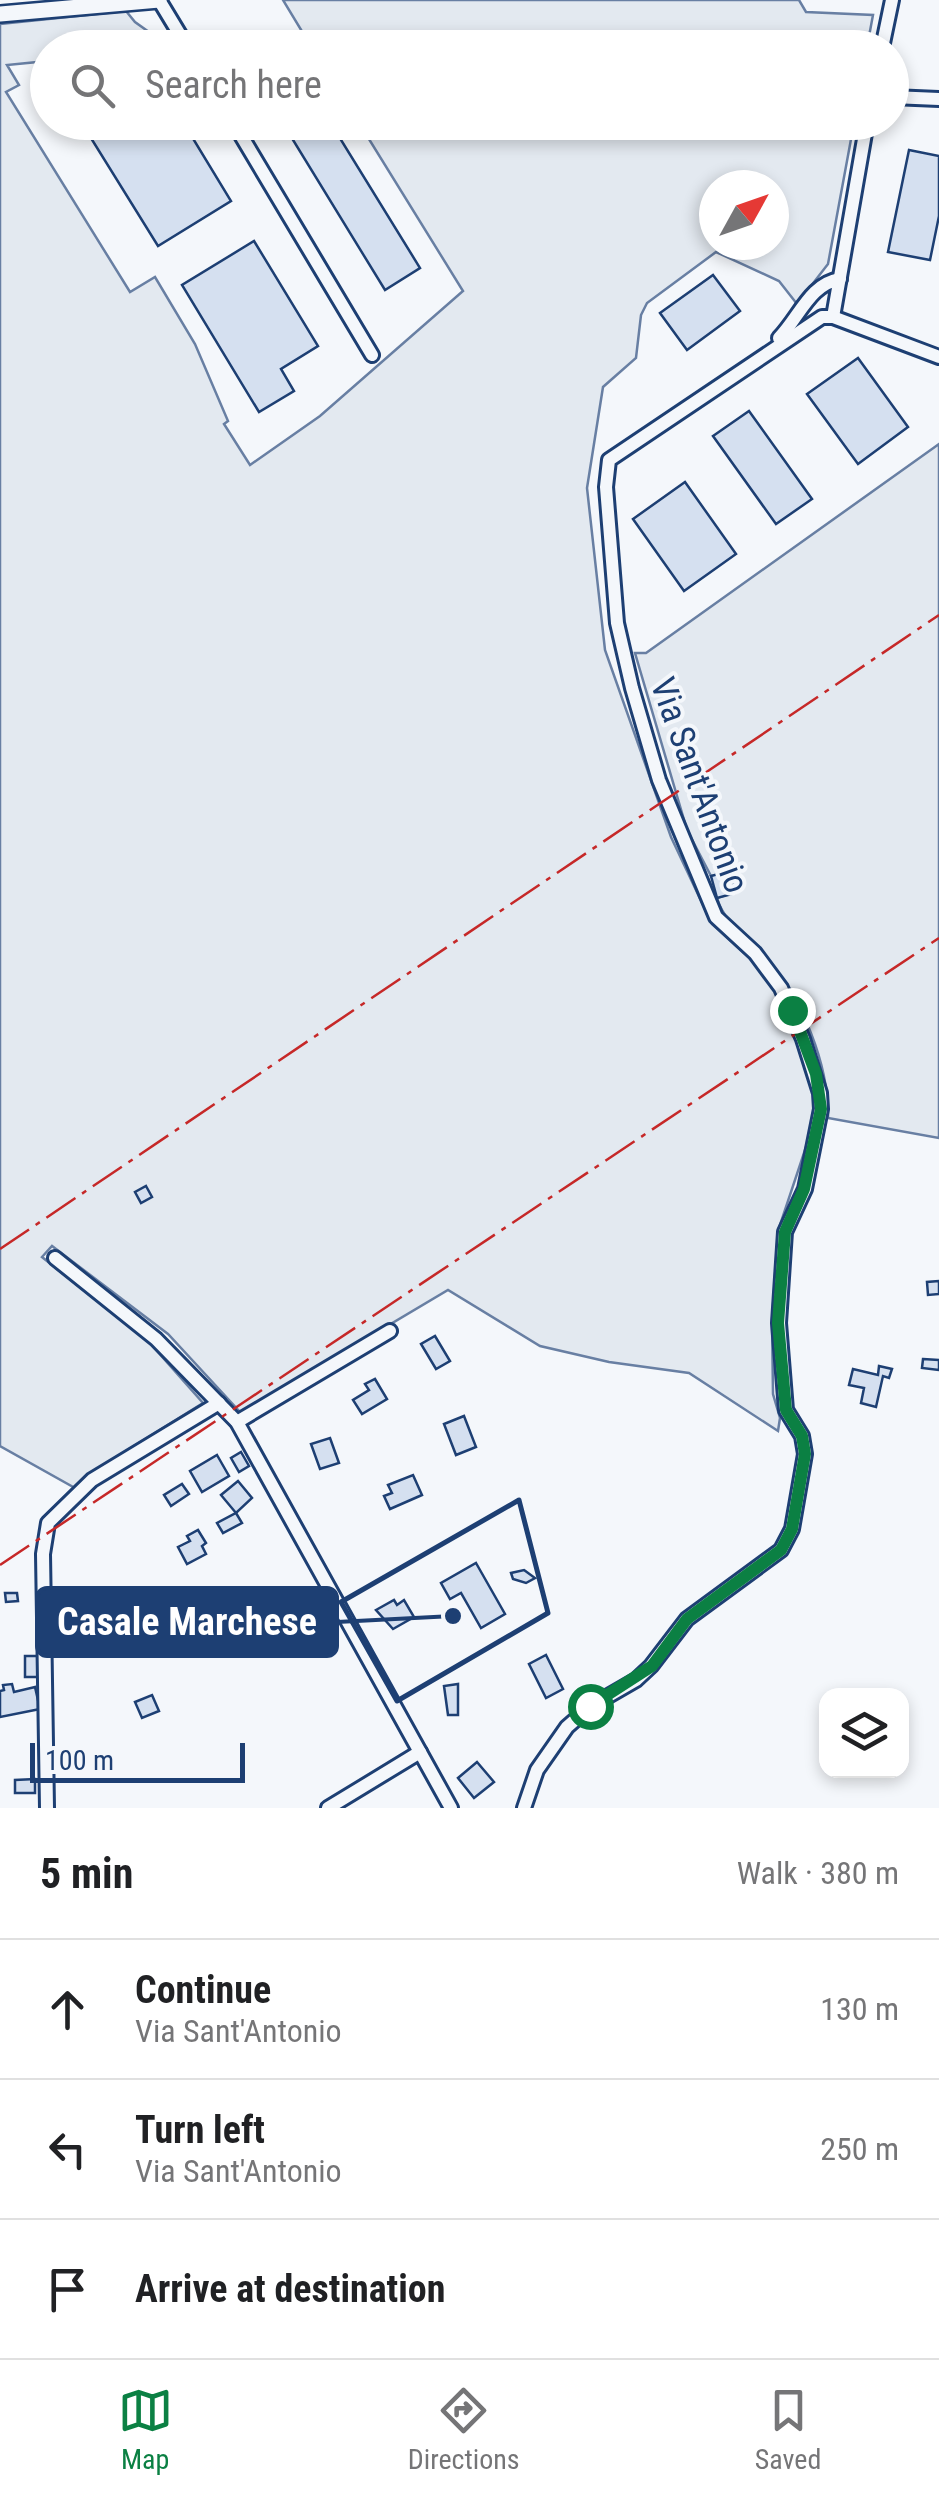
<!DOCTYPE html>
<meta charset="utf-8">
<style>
body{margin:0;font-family:"Roboto Condensed",sans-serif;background:#f2f2f2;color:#202124}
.controls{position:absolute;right:30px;bottom:30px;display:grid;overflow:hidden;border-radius:20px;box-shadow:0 5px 15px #0003}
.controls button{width:90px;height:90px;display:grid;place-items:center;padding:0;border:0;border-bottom:2px solid #e0e0e0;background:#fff;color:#202124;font:50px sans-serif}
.compass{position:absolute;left:699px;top:170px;width:90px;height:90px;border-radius:50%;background:#fff;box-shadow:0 5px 15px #0003;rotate:50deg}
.scale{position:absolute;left:30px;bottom:25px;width:215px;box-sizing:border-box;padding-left:10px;border:5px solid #1d3f73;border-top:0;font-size:28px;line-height:35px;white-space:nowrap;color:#1d3f73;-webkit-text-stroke:8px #f4f7fb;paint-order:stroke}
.stop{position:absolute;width:30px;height:30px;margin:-22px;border:8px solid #0b8043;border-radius:50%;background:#fff}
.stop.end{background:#0b8043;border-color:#fff;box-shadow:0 2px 10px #0008}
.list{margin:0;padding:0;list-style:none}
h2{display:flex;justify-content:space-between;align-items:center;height:130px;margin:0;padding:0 40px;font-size:42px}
h2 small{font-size:32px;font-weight:400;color:#757577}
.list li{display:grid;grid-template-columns:65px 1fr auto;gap:30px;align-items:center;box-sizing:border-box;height:140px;padding:0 40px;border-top:2px solid #e0e0e0}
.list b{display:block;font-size:38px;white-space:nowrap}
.list p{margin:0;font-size:32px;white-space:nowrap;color:#757577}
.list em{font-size:32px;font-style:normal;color:#757577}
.icon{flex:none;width:55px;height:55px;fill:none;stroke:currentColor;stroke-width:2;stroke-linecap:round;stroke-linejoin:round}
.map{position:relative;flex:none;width:939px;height:1808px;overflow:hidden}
.search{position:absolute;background:#fff;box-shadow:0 5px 15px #0003;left:30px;right:30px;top:30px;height:110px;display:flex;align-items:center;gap:25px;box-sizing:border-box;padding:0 35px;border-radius:55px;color:#757577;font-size:38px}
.sheet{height:550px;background:#fff}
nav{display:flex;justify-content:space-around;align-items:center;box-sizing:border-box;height:140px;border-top:2px solid #e0e0e0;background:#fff;font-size:28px;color:#757577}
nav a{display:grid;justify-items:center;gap:5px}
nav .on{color:#0b8043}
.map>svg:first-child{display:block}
.green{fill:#e3e9f0;stroke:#687fa3;stroke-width:2.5;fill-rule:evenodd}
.building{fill:#d5e0f0;stroke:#1d3f73;stroke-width:2.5}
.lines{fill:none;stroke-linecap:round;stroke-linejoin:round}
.minor-casing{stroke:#1d3f73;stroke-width:18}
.tertiary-casing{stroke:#1d3f73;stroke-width:20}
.minor{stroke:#f4f7fb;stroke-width:12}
.tertiary{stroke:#f4f7fb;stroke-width:15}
.wall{stroke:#1d3f73;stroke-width:5}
.power{stroke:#c62828;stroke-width:2.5;stroke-dasharray:35 8 5 8;stroke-linecap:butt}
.route{stroke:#0b8043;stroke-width:12}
.labels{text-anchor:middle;stroke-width:8;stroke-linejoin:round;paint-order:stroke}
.street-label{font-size:35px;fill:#1d3f73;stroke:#f4f7fb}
.leader{fill:none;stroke:#1d3f73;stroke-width:4}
.callout-dot{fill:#1d3f73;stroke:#f4f7fb;stroke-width:4}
.callout{fill:#1d3f73;stroke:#1d3f73;stroke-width:4}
.callout-label{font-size:38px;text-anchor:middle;font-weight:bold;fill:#fff}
</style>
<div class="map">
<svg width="939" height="1808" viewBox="0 0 939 1808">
<rect width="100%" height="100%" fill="#f4f7fb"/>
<!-- green -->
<g class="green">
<path d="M283 0H799L806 12 873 15 867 47 312 48Z"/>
<path d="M126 11 135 22 170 47 48 48 47 61 7 65 19 85 6 92 130 292 155 277 195 344 228 421 224 424 250 465 320 416 463 291 359 123H854L828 264 797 304 779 281 716 252 647 303 641 315 636 358 603 387 587 488 605 650 671 837 712 924 757 965 775 988 813 1077 818 1111 778 1231 772 1320 773 1394 780 1418 778 1431 689 1373 609 1362 540 1346 448 1290 241 1413 168 1334 52 1246 42 1257 149 1342 203 1403 97 1469 75 1488 0 1446V24ZM714 185H774V245H714Z"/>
<path d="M939 444V1138L828 1118C829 1064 802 999 767 958 749 937 725 925 717 898L735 892 729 872 711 876 687 830 635 653H646Z"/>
</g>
<!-- building -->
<g class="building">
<path d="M81 122H183L231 201 158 246Z"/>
<path d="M282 122H330L420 268 385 290Z"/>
<path d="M909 150 939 156V216L930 260 888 252Z"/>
<path d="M254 241 318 346 281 369 294 391 259 412 182 285Z"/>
<path d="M713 275 740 311 687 350 660 313Z"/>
<path d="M858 358 908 427 858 464 807 394Z"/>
<path d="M749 411 812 499 776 524 713 436Z"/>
<path d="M685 482 736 554 684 591 633 519Z"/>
<path d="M729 871 736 893 717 898 711 876Z"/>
<path d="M146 1186 152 1197 141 1203 135 1192Z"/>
<path d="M939 1281V1294L928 1295 927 1282Z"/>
<path d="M435 1336 450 1361 436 1369 421 1344Z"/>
<path d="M923 1359 939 1360V1370L922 1368Z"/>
<path d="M879 1366 892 1369 889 1378 883 1376 876 1407 861 1403 864 1388 849 1385 853 1369 878 1375Z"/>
<path d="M375 1379 387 1399 362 1414 353 1400 369 1390 365 1384Z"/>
<path d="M464 1416 476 1447 456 1455 444 1424Z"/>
<path d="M330 1438 339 1463 320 1469 311 1444Z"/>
<path d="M241 1452 249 1466 239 1472 231 1458Z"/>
<path d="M217 1455 229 1476 202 1492 190 1471Z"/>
<path d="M413 1475 422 1495 390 1509 384 1496 392 1493 388 1485Z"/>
<path d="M238 1481 252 1498 236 1513 221 1495Z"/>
<path d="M182 1484 189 1494 171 1506 164 1495Z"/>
<path d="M236 1513 242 1523 223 1533 217 1523Z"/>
<path d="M198 1530 206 1543 202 1546 206 1554 187 1564 178 1547 190 1541 187 1536Z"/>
<path d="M476 1563 505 1614 481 1628 461 1593 450 1599 441 1583Z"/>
<path d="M524 1570 535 1578 526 1583 513 1579 511 1573Z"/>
<path d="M5 1593H17L18 1601 6 1602Z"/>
<path d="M394 1600 397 1605 404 1600 414 1617 393 1629 376 1610Z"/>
<path d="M546 1655 563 1689 546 1698 529 1664Z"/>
<path d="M25 1656H38L39 1677H25Z"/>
<path d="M12 1684 14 1692 35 1687 40 1709 0 1717V1691L4 1690 3 1685Z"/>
<path d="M458 1684V1715H448L444 1686Z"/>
<path d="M152 1695 159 1711 142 1718 135 1702Z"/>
<path d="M477 1762 494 1782 474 1798 458 1778Z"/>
<path d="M35 1779V1793H15V1780Z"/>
</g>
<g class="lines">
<defs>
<g id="minor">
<path d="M159 0 188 48"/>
<path d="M882 48 892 0"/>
<path d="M892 97 939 99"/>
<path d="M233 122 372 355"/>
<path d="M833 317 867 122"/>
<path d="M779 338C800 316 810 284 840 279"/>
<path d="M55 1258 156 1339 237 1422 451 1808"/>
<path d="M237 1422 390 1331"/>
<path d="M47 1808 43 1554 48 1523 92 1480 219 1403"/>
<path d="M328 1808 420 1752"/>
<path d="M524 1808 537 1770 567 1727 591 1706 636 1680 651 1666 687 1619 781 1550 792 1529 805 1454 802 1436 786 1410 779 1323 785 1232 805 1189 821 1109 820 1093 803 1039 781 988 755 953 716 917 659 780 632 688 617 623 606 487 609 460 822 317H833L939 357"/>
</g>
<path id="tertiary" d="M0 14 159 0"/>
</defs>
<!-- minor casing -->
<use href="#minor" class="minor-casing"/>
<!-- tertiary casing -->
<use href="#tertiary" class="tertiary-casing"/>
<!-- minor -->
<use href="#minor" class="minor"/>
<!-- tertiary -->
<use href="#tertiary" class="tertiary"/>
<!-- wall -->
<path class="wall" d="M519 1500 548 1613 397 1701 341 1602Z"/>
<!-- power -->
<g class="power">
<path d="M0 1249 939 615"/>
<path d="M0 1565 939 938"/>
</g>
</g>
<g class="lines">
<!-- route -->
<path class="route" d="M590 1706 652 1666 687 1619 781 1550 792 1529 805 1454 802 1436 786 1410 778 1323 785 1232 804 1189 821 1109 816 1074 792 1010"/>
</g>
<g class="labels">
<!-- street labels -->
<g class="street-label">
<text transform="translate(700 785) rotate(70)" y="12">Via Sant'Antonio</text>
</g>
</g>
<!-- callouts -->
<path class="leader" d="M453 1616L337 1622"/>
<circle class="callout-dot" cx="453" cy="1616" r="10"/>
<rect class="callout" x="37" y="1588" width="300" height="68" rx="10"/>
<g class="callout-label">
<text x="187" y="1635">Casale Marchese</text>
</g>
</svg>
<div class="controls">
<button><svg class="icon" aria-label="layers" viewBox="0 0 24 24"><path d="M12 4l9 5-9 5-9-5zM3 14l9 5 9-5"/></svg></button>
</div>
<svg class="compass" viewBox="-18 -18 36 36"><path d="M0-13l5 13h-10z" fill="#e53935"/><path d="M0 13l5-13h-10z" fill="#757577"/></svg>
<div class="scale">100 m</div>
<div class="stop" style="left:590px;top:1706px"></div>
<div class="stop end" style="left:792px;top:1010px"></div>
<div class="search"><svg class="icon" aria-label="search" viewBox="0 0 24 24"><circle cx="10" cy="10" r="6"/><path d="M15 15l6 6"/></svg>Search here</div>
</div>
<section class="sheet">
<h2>5 min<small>Walk · 380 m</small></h2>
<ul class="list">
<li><svg class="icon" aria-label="ahead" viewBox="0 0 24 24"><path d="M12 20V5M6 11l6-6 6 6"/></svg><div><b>Continue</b><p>Via Sant'Antonio</p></div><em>130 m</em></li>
<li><svg class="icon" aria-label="left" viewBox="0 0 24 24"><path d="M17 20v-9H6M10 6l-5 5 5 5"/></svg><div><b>Turn left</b><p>Via Sant'Antonio</p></div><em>250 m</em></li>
<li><svg class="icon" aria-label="arrive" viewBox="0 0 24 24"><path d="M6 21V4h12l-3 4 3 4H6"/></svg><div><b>Arrive at destination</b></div></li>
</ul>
</section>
<nav>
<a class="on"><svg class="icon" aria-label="map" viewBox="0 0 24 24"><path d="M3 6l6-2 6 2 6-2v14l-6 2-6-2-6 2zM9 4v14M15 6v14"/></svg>Map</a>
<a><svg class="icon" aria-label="directions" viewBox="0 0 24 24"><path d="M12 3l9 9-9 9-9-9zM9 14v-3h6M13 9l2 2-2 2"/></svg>Directions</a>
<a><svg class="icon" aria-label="saved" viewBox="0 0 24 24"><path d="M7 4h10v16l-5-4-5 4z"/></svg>Saved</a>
</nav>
